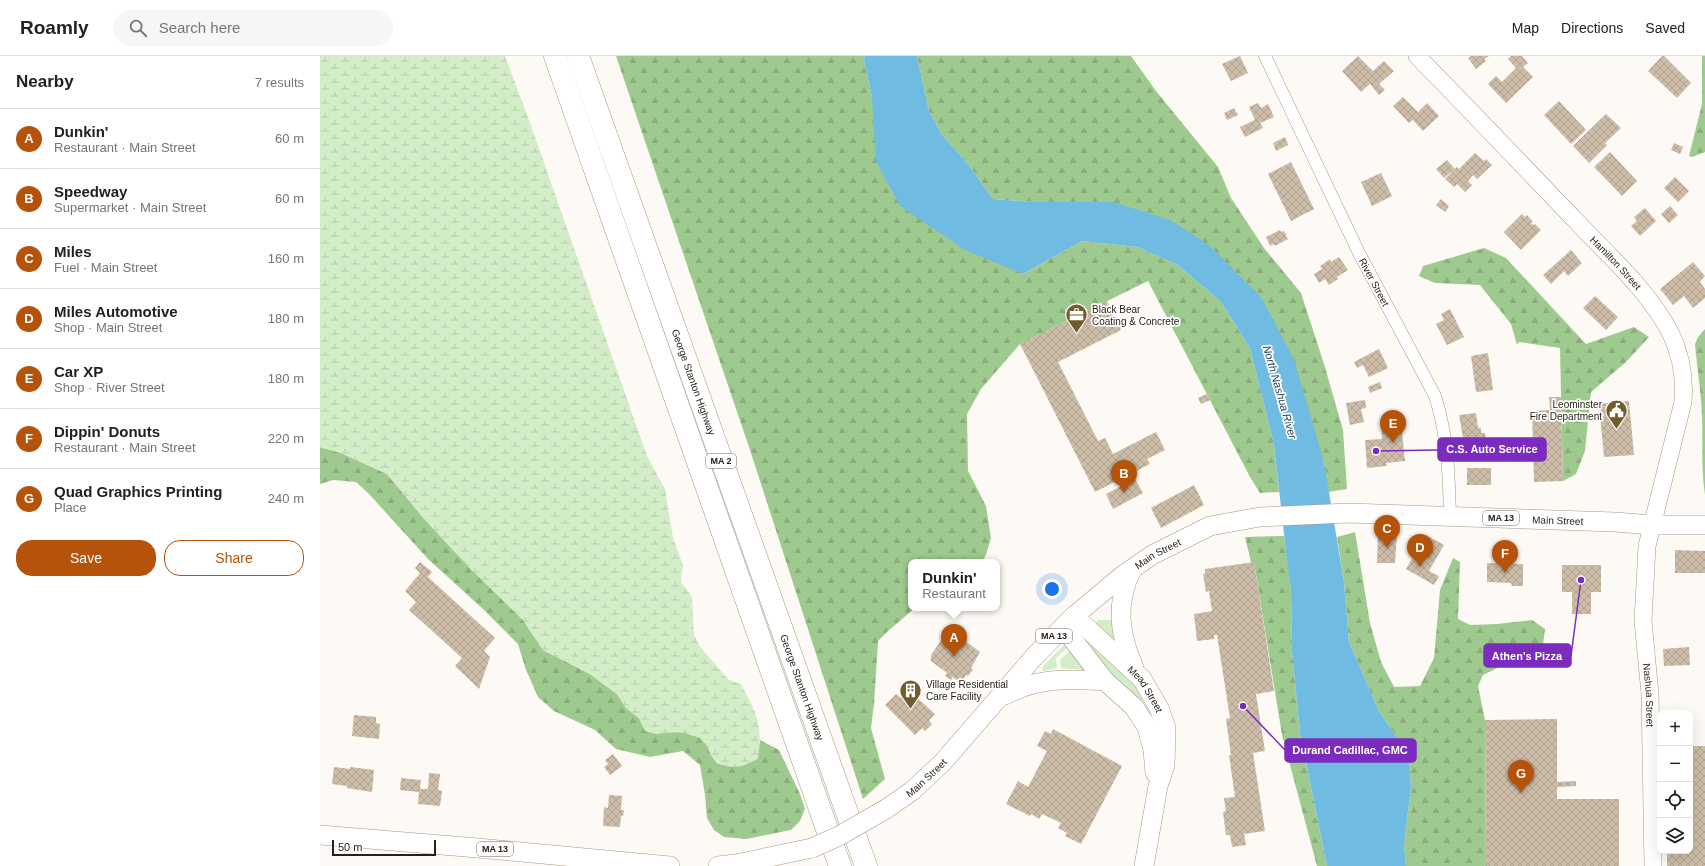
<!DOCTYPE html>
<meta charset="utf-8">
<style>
body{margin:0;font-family:Helvetica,sans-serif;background:#f6f6f6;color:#202124}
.controls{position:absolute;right:12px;bottom:12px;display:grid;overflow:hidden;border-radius:8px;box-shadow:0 4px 16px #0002}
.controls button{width:36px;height:36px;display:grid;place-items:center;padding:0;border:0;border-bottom:1px solid #e0e0e0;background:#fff;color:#202124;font:20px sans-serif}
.scale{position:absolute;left:12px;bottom:10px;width:104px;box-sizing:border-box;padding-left:4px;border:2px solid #272219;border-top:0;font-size:11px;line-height:14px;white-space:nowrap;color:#272219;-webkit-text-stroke:3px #fff;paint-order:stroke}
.you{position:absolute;left:732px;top:533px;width:14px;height:14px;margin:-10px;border:3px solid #fff;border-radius:50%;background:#1a73e8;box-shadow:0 0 0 6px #1a73e833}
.badge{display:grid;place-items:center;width:26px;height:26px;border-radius:50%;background:#b45309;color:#fff;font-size:13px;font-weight:700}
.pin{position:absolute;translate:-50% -33px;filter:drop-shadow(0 1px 2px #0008)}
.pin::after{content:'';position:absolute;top:21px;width:14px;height:12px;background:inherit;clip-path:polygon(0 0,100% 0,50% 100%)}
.popup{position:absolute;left:588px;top:503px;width:92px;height:52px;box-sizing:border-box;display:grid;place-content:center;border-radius:8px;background:#fff;filter:drop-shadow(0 1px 3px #0005);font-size:13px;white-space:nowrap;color:#757577}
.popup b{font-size:15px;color:#202124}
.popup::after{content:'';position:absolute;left:50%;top:100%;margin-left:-8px;border:8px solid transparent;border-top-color:#fff}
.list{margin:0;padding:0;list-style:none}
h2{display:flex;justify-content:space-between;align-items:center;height:52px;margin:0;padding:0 16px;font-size:17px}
h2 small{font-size:13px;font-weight:400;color:#757577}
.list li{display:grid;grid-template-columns:26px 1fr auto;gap:12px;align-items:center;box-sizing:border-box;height:60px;padding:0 16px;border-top:1px solid #e0e0e0}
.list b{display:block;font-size:15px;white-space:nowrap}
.list p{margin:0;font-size:13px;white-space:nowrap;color:#757577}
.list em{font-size:13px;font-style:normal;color:#757577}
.actions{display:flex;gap:8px;padding:12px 16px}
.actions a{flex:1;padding:9px 0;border:1px solid #b45309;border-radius:16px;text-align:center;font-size:14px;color:#b45309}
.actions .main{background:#b45309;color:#fff}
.icon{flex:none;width:22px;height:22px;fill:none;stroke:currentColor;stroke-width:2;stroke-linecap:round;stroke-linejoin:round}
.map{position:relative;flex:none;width:1385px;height:810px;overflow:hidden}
header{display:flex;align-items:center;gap:24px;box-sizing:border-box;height:56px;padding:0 20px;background:#fff;border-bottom:1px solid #e0e0e0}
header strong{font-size:19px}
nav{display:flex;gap:22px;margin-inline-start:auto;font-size:14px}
.search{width:280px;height:36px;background:#f6f6f6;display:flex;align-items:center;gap:10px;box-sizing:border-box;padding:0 14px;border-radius:22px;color:#757577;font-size:15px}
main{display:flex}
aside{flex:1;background:#fff}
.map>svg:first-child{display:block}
.grass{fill:#d2edc8}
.forest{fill:url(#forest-firs)}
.wetland{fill:url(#wetland-marsh)}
.water{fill:#6fbbe1}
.building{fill:url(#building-cross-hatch)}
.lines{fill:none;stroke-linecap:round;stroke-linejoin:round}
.street-casing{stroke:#a59782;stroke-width:13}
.secondary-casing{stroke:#a59782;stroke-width:18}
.primary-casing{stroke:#a59782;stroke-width:20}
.highway-casing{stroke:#a59782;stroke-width:23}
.street{stroke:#fff;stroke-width:12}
.secondary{stroke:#fff;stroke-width:17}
.primary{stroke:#fff;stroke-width:19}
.highway{stroke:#fff;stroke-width:22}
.primary-bridge-casing{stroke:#a59782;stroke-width:20;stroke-linecap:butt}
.primary-bridge{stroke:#fff;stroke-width:19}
.labels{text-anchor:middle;stroke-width:3.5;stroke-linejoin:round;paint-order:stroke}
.shield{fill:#fff;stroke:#68645e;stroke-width:1}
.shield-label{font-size:9px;font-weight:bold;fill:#272219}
.street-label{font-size:10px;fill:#272219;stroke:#fff}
.poi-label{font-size:10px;fill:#272219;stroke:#fff;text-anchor:start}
.water-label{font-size:11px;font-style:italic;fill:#1d4050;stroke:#fff}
.leader{fill:none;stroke:#7b2cbf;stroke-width:1.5}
.callout-dot{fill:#7b2cbf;stroke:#fff;stroke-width:1.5}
.callout{fill:#7b2cbf;stroke:#7b2cbf;stroke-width:1.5}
.callout-label{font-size:11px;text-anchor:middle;font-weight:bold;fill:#fff}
</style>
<header>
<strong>Roamly</strong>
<div class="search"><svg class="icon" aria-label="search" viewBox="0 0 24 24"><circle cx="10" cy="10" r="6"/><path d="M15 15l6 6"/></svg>Search here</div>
<nav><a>Map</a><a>Directions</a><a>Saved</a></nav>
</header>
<main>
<aside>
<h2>Nearby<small>7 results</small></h2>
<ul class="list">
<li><span class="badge">A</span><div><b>Dunkin'</b><p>Restaurant · Main Street</p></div><em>60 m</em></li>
<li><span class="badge">B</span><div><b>Speedway</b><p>Supermarket · Main Street</p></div><em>60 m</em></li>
<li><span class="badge">C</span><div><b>Miles</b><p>Fuel · Main Street</p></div><em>160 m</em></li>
<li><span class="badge">D</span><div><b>Miles Automotive</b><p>Shop · Main Street</p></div><em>180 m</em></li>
<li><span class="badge">E</span><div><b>Car XP</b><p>Shop · River Street</p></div><em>180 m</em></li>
<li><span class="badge">F</span><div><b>Dippin' Donuts</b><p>Restaurant · Main Street</p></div><em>220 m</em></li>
<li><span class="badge">G</span><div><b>Quad Graphics Printing</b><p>Place</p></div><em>240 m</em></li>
</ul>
<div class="actions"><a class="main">Save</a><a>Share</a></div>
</aside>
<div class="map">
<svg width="1385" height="810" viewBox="0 0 1385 810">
<defs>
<pattern id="forest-firs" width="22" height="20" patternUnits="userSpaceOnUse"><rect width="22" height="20" fill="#9fca8f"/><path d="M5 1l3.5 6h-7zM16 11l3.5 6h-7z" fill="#89ad7b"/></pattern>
<pattern id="wetland-marsh" width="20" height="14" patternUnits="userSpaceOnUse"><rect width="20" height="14" fill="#d2edc8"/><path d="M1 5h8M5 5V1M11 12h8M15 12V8" fill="none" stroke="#b4cbab"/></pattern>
<pattern id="building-cross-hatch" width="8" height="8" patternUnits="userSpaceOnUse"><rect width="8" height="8" fill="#cdbda8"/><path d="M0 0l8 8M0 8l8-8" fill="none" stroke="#b0a290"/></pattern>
</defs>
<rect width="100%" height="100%" fill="#fdfaf5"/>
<!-- grass -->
<g class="grass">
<path d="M778 564H792L796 587 773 569Z"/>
<path d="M768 583 812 623 824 643 819 645C801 625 778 609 768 583Z"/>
<path d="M744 589 748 591 736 602 737 612 724 615 722 613V611Z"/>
<path d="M750 594 765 612 764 614 741 612 740 604Z"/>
</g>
<!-- forest -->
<g class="forest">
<path d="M296 0H545L544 4 552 42 703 218 762 185 817 191 858 209 901 246 930 292 954 389 959 436 940 437 930 421 828 225 700 288 661 333 647 358 648 415 666 450 671 482 666 499 661 506H591V552H595L568 575 558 585 554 648 551 672 565 723 543 743 430 394Z"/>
<path d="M597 0H811L836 35 898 111 911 142 944 192 981 237 1004 308 1023 374 1027 433 1008 436 1004 406 941 241 714 146 673 143 648 108 622 79 609 55Z"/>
<path d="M1382 0H1385V96L1372 101 1369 100 1382 48Z"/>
<path d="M1164 192 1186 202 1266 288 1314 271 1329 281 1306 306 1271 336 1265 395 1256 418 1243 425 1240 292 1199 286 1197 289 1191 268 1160 229 1115 227 1099 220 1103 210Z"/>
<path d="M1385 273V439C1381 412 1383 386 1382 359 1381 335 1377 312 1375 288L1378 281Z"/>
<path d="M0 391 21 397 67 418 106 465 149 511 203 564 223 594 270 618 297 638 306 652 319 662 325 675C342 676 364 674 379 681 390 686 389 702 399 708 402 709 406 709 408 709 412 709 417 710 421 710 430 709 440 692 440 684L459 694 480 738 485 753 480 765 471 774 426 783 404 781 394 774 387 762 385 739 380 709 363 695 330 701 296 693 275 674 234 655 218 641 206 614 198 588 163 553 108 503 49 438 36 426 13 424 0 428Z"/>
<path d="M1035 476 1050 567 1061 606 1074 631 1100 630 1114 602 1120 534 1133 502 1140 506 1138 563 1150 569 1177 568 1212 564 1225 573 1222 597 1198 602 1163 619 1158 630 1165 664 1166 810H1086L1084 789 1091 731 1089 700 1059 655 1029 586 1024 526 1017 481Z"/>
<path d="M964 480 971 532 972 596 980 677 1007 810H997L962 679 934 506H931L925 481Z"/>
</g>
<!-- wetland -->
<path class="wetland" d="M0 0H185L209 64 327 400 345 433 353 482 363 509 361 526 372 541 374 579 381 592 409 624 421 628C437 657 443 669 438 703L422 710 411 711 400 708 391 700 387 690 380 682 361 676 336 678 325 675 319 662 306 652 297 638 270 618 223 594 203 564 149 511 106 465 67 418 21 397 0 391Z"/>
<!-- water -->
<path class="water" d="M545 0H597L609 55 622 79 648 108 673 143 714 146H793L850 164 889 189 941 241 974 303 1004 406 1024 526 1029 586 1059 655 1089 700 1091 731 1084 789 1086 810H1007L980 677 972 596 971 532 968 513 954 389 930 292 901 246 858 209 817 191 762 185 703 218 645 194 580 150 556 105 552 42 544 4Z"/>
<!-- building -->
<g class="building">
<path d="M920 0 928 17 911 25 902 8Z"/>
<path d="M1038 0 1053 15 1064 5 1074 15 1059 28 1065 34 1059 39 1050 28 1041 36 1022 15Z"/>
<path d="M1151 0H1169L1164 3 1166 5 1156 13 1148 2Z"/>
<path d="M1191 0H1202L1208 7 1203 11 1213 21 1186 47 1168 28 1176 20 1182 26 1196 12 1188 3Z"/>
<path d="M1342 0H1344L1371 27 1357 42 1328 15Z"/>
<path d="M1083 41 1098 56 1107 47 1119 60 1103 75 1093 64 1089 67 1073 50Z"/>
<path d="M1239 45 1266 74 1251 88 1224 59Z"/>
<path d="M938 47 941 52 948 48 954 61 940 67 943 72 925 81 920 71 935 64 929 51Z"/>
<path d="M914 52 918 59 907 64 904 57Z"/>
<path d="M1286 58 1301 72 1285 87 1287 89 1269 107 1253 90Z"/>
<path d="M965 81 968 89 956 95 953 87Z"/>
<path d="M1354 87 1363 91 1360 98 1351 94Z"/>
<path d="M1290 96 1317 125 1302 140 1274 111Z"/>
<path d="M1155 97 1164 105 1166 103 1172 109 1157 123 1153 119 1148 125 1152 129 1145 136 1137 128 1134 131 1125 123 1137 111 1139 113Z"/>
<path d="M1127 104 1135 113 1124 122 1116 113Z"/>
<path d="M971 106 994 153 971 165 948 118Z"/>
<path d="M1061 117 1072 140 1052 150 1041 126Z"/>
<path d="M1355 121 1369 135 1358 146 1344 132Z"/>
<path d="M1121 143 1129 150 1125 156 1116 149Z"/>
<path d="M1350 150 1358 159 1349 167 1341 158Z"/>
<path d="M1325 152 1336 165 1320 180 1311 170 1317 165 1314 161Z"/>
<path d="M1202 158 1205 161 1207 159 1213 166 1211 167 1213 169 1215 168 1221 174 1201 194 1184 176Z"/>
<path d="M960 174 961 176 964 175 968 183 955 190 954 188 950 190 946 181Z"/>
<path d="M1251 194 1262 207 1248 220 1244 215 1231 228 1223 219Z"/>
<path d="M1019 201 1028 214 1017 221 1018 223 1009 229 1005 223 999 227 994 218 1002 213 1000 210 1010 203 1011 206Z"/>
<path d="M1373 206 1385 220 1380 226 1385 233V242L1373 252 1364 240 1353 249 1340 233Z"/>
<path d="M1275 240 1298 261 1286 274 1263 252Z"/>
<path d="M787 245 801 274 738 306 778 385 785 382 793 398 836 376 845 394 827 403 830 408 775 436 700 288Z"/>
<path d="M1130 253 1144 281 1127 289 1116 268 1124 264 1121 258Z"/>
<path d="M1059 293 1068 312 1049 321 1043 309 1037 312 1034 306Z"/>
<path d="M1168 297 1173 334 1156 336 1151 300Z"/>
<path d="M1060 326 1062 332 1050 337 1048 331Z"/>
<path d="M887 338 890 344 881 348 878 342Z"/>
<path d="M1229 341H1241L1243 425 1214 426 1212 355 1230 354Z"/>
<path d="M1045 344 1046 352 1041 353 1044 366 1030 369 1026 347Z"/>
<path d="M1309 345 1314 399 1284 401 1279 348Z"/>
<path d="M1156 357 1158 372H1161V377H1165L1166 385 1144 388 1139 359Z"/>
<path d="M1081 366 1085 405 1066 407 1067 410 1047 412 1045 384 1062 383 1061 368Z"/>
<rect x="1147" y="412" width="24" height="17"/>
<path d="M815 423 823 437 793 453 786 438Z"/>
<path d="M874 429 884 449 841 472 831 452Z"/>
<path d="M1058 476 1077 477 1075 507H1057Z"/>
<path d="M1106 479 1124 489 1109 515 1119 520 1114 529 1086 513Z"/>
<path d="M1355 494 1385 495V517H1355Z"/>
<path d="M100 506 112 516 108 521 175 582 164 595 170 601 159 633 135 610 142 602 89 554 96 546 85 535 100 517 95 512Z"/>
<path d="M934 506 954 635 936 638 945 695 933 697 945 775 924 778 926 789 912 791 910 779H906L903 756 906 755 904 742 915 741 909 699H911L906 663 910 662 897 579H894V583L877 585 874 558 892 555 889 535 886 536 883 518H885V513Z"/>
<path d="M1167 507 1203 508V530H1192L1191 527 1167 526Z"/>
<path d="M1242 509H1281V536H1271V558H1252V536H1242Z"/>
<path d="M629 573 660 596 651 612 653 614 648 620 646 619 641 627 633 621 631 624 625 620 627 617 611 605V599Z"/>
<path d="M1369 591 1370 609 1344 610 1343 593Z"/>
<path d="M576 638 581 642 585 638 590 643 594 639 615 658 609 665 612 668 605 675 602 672 595 679 565 649Z"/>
<path d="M34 659 56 661V667L60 668 59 683 32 680Z"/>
<path d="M1237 663V726L1256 725V730L1237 731V743H1299V810H1166L1165 664Z"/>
<path d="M733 673 802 710 761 788 745 780 747 777 738 772 741 767 722 758 719 763 711 758 710 760 686 748 698 725 708 731 727 695 717 690 725 675 731 678Z"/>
<path d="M1370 690H1385V810H1347V795H1370Z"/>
<path d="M293 698 302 710 290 719 284 711 288 708 285 704Z"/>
<path d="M14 711 30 713V711L54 714 52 736 27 732V730L12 728Z"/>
<path d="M109 717 120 718 118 734 122 735 120 750 98 748 99 736 80 734 81 722 101 724 100 733H108Z"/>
<path d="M289 739 302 740 301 754H304L303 760H301L300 771 283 770 284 751 288 752Z"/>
</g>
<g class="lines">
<defs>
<g id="street">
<path id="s1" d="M945 0 1039 197 1115 340C1128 380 1129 420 1130 461"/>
</g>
<g id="secondary">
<path id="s2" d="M1097 0C1151 55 1204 111 1257 166 1290 201 1329 235 1351 278 1361 299 1365 322 1363 346L1327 490 1323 565 1330 638 1333 810"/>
</g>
<g id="primary">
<path d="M812 513C795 548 799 577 814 612"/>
<path id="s3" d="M754 560 822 623 839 652 846 672 845 709 838 730 824 810"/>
<path d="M743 571 785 625 814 651 827 671 833 694 835 717"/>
<path d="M685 639C719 621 748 623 785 625"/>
<path id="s4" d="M566 753 592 735 623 706 714 601 754 560 802 520 832 499 890 470 940 461 1029 457 1295 466 1332 469H1385"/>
<path d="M0 779 158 792 350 810"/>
<path d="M398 810 416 808 492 792"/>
</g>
<g id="highway">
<path d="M235 0 520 810"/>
<path id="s5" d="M258 0 546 810"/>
</g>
</defs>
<!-- street casing -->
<use href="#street" class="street-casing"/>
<!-- secondary casing -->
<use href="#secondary" class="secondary-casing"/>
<!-- primary casing -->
<use href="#primary" class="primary-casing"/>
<!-- highway casing -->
<use href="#highway" class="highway-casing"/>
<!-- street -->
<use href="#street" class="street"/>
<!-- secondary -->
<use href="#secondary" class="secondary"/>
<!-- primary -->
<use href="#primary" class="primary"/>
<!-- highway -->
<use href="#highway" class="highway"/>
<defs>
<path id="primary-bridge" d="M492 792 519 780 566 753"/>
</defs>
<!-- primary-bridge casing -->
<use href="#primary-bridge" class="primary-bridge-casing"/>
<!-- primary-bridge -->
<use href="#primary-bridge" class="primary-bridge"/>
</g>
<!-- icons -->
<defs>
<symbol id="office-pin" viewBox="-11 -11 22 30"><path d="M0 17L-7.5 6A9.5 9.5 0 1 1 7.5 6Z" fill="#715c2b" stroke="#fff"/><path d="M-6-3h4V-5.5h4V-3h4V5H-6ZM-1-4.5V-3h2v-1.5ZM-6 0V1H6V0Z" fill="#fff"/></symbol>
<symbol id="civic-pin" viewBox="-11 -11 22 30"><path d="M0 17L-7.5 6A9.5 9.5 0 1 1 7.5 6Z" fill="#715c2b" stroke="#fff"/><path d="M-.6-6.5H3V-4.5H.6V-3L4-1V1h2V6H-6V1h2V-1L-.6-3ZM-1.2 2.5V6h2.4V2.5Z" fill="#fff"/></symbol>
<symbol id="building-pin" viewBox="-11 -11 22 30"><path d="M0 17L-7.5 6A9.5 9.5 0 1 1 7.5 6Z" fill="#715c2b" stroke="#fff"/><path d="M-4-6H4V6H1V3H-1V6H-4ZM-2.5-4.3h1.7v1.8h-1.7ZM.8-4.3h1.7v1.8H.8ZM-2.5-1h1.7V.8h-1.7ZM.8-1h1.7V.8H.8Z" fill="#fff"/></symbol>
</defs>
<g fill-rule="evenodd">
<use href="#office-pin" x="744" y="246" width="25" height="34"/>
<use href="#civic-pin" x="1284" y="342" width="25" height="34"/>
<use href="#building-pin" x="578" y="622" width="25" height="34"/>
</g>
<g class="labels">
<!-- shield labels -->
<g class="shield">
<rect x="386" y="398" width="30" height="14" rx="3"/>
<rect x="1163" y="455" width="36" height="14" rx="3"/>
<rect x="716" y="573" width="36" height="14" rx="3"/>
<rect x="157" y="786" width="36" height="14" rx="3"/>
</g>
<g class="shield-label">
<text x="401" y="408">MA 2</text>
<text x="1181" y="465">MA 13</text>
<text x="734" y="583">MA 13</text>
<text x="175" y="796">MA 13</text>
</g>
<!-- street labels -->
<g class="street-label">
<text dy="4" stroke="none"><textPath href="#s2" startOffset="287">Hamilton Street</textPath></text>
<text dy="4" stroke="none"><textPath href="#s1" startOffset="251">River Street</textPath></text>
<text dy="4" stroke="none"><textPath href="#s5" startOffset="346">George Stanton Highway</textPath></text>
<text dy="4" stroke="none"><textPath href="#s4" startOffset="783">Main Street</textPath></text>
<text dy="4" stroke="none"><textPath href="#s4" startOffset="375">Main Street</textPath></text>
<text dy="4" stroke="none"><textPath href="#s5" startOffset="670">George Stanton Highway</textPath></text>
<text dy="4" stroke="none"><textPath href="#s3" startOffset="103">Mead Street</textPath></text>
<text dy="4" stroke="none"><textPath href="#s2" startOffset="745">Nashua Street</textPath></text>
<text dy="4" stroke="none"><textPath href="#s4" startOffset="51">Main Street</textPath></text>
</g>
<!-- poi labels -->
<g class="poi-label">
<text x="772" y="257">Black Bear<tspan x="772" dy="12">Coating &amp; Concrete</tspan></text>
<text x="1282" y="352" text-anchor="end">Leominster<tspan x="1282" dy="12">Fire Department</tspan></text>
<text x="606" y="632">Village Residential<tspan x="606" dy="12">Care Facility</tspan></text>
</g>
<!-- water labels -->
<g class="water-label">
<text transform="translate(960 336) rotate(74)" y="4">North Nashua River</text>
</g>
</g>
<!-- callouts -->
<path class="leader" d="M1056 395L1118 394M1261 524L1251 600M923 650L965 694"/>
<g class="callout-dot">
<circle cx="1056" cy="395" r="4"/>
<circle cx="1261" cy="524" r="4"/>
<circle cx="923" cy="650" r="4"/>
</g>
<g class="callout">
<rect x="1118" y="382" width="108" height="23" rx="4"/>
<rect x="1164" y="588" width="87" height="23" rx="4"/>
<rect x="965" y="683" width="131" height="23" rx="4"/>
</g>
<g class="callout-label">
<text x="1172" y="397">C.S. Auto Service</text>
<text x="1207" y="604">Athen's Pizza</text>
<text x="1030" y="698">Durand Cadillac, GMC</text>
</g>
</svg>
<div class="controls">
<button>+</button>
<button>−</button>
<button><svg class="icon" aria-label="locate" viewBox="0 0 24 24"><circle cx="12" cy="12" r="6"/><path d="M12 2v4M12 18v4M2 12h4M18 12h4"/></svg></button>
<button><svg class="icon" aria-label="layers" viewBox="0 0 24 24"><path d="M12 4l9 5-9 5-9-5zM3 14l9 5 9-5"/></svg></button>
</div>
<div class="scale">50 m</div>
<div class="you"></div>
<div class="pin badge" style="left:634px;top:601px">A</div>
<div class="popup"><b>Dunkin'</b>Restaurant</div>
<div class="pin badge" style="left:804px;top:437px">B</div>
<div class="pin badge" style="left:1067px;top:492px">C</div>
<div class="pin badge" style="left:1100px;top:511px">D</div>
<div class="pin badge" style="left:1073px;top:387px">E</div>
<div class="pin badge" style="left:1185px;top:517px">F</div>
<div class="pin badge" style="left:1201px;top:737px">G</div>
</div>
</main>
